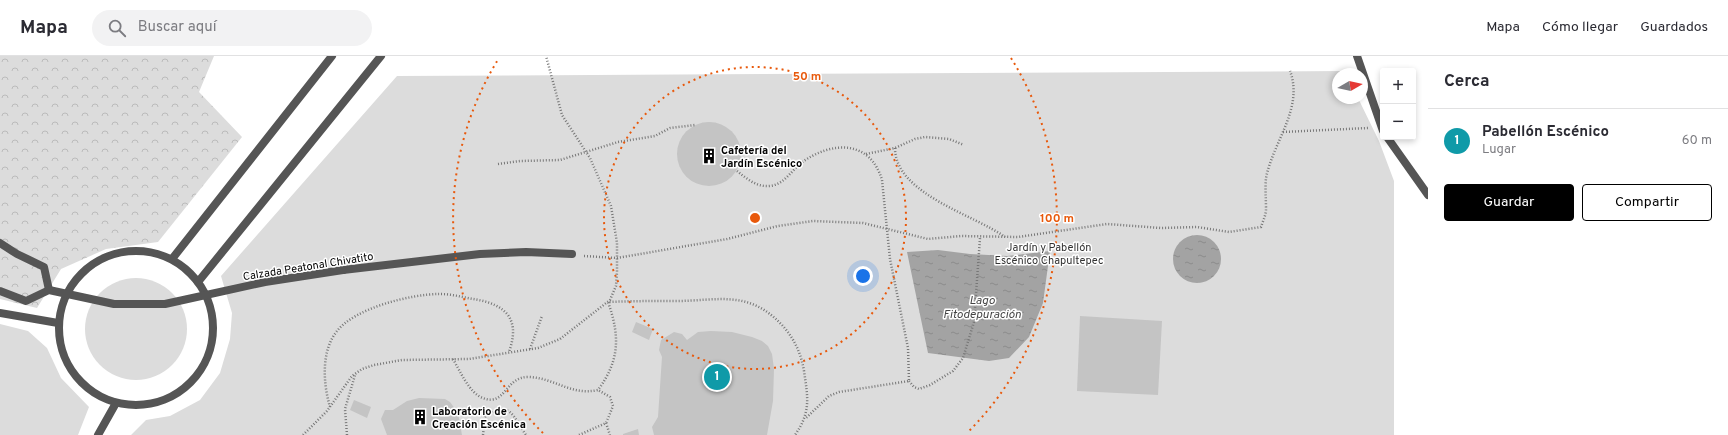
<!DOCTYPE html>
<html lang="es">
<meta charset="utf-8">
<style>
body{margin:0;font-family:Overpass,sans-serif;background:#f2f2f3;color:#2b2b33}
.controls{position:absolute;right:12px;top:12px;display:grid;overflow:hidden;border-radius:4px;box-shadow:0 2px 6px #0003}
.controls button{width:36px;height:36px;display:grid;place-items:center;padding:0;border:0;border-bottom:1px solid #e1e1e2;background:#fff;color:#2b2b33;font:20px sans-serif}
.compass{position:absolute;left:1332px;top:12px;width:36px;height:36px;border-radius:50%;background:#fff;box-shadow:0 2px 6px #0003;rotate:81deg}
.you{position:absolute;left:863px;top:220px;width:14px;height:14px;margin:-10px;border:3px solid #fff;border-radius:50%;background:#1a73e8;box-shadow:0 0 0 6px #1a73e833}
.badge{display:grid;place-items:center;width:26px;height:26px;border-radius:50%;background:#000;color:#fff;font-size:13px;font-weight:700}
.pin{position:absolute;translate:-50% -50%;border:2px solid #fff;box-shadow:0 1px 4px #0006}
.list{margin:0;padding:0;list-style:none}
h2{display:flex;justify-content:space-between;align-items:center;height:52px;margin:0;padding:0 16px;font-size:17px}
h2 small{font-size:13px;font-weight:400;color:#7c7c81}
.list li{display:grid;grid-template-columns:26px 1fr auto;gap:12px;align-items:center;box-sizing:border-box;height:64px;padding:0 16px;border-top:1px solid #e1e1e2}
.list b{display:block;font-size:15px;white-space:nowrap}
.list p{margin:0;font-size:13px;white-space:nowrap;color:#7c7c81}
.list em{font-size:13px;font-style:normal;color:#7c7c81}
.actions{display:flex;gap:8px;padding:12px 16px}
.actions a{flex:1;padding:9px 0;border:1px solid #000;border-radius:4px;text-align:center;font-size:14px;color:#000}
.actions .main{background:#000;color:#fff}
.icon{flex:none;width:22px;height:22px;fill:none;stroke:currentColor;stroke-width:2;stroke-linecap:round;stroke-linejoin:round}
.map{position:relative;flex:none;width:1428px;height:379px;overflow:hidden}
header{display:flex;align-items:center;gap:24px;box-sizing:border-box;height:56px;padding:0 20px;background:#fff;border-bottom:1px solid #e1e1e2}
header strong{font-size:19px}
nav{display:flex;gap:22px;margin-inline-start:auto;font-size:14px}
.search{width:280px;height:36px;background:#f2f2f3;display:flex;align-items:center;gap:10px;box-sizing:border-box;padding:0 14px;border-radius:22px;color:#7c7c81;font-size:15px}
main{display:flex}
aside{flex:1;background:#fff}
.map>svg:first-child{display:block}
.green{fill:#dcdcdc}
.forest{fill:url(#forest-crowns)}
.water{fill:url(#water-ripples)}
.building{fill:#c4c4c4}
.lines{fill:none;stroke-linecap:round;stroke-linejoin:round}
.path{stroke:#777;stroke-width:2.5;stroke-dasharray:1 2;stroke-linecap:butt}
.lane{stroke:#555;stroke-width:8}
.street{stroke:#555;stroke-width:8}
.street-bridge{stroke:#555;stroke-width:8}
.ring{fill:none;stroke:#e8590c;stroke-width:2;stroke-dasharray:2 4}
.labels{text-anchor:middle;stroke-width:3;stroke-linejoin:round;paint-order:stroke}
.poi-label{font-size:11px;font-weight:bold;fill:#000;stroke:#fff;text-anchor:start}
.park-label{font-size:11px;fill:#333;stroke:#fff}
.street-label{font-size:11px;fill:#000;stroke:#fff}
.water-label{font-size:12px;font-style:italic;fill:#444;stroke:#fff}
.centre{fill:#e8590c;stroke:#fff;stroke-width:2}
.ring-label{font-size:12px;text-anchor:middle;font-weight:bold;fill:#e8590c;stroke:#fff;stroke-width:3;stroke-linejoin:round;paint-order:stroke}
</style>
<header>
<strong>Mapa</strong>
<div class="search"><svg class="icon" aria-label="search" viewBox="0 0 24 24"><circle cx="10" cy="10" r="6"/><path d="M15 15l6 6"/></svg>Buscar aquí</div>
<nav><a>Mapa</a><a>Cómo llegar</a><a>Guardados</a></nav>
</header>
<main>
<div class="map">
<svg width="1428" height="379" viewBox="0 0 1428 379">
<defs>
<pattern id="forest-crowns" width="20" height="18" patternUnits="userSpaceOnUse"><rect width="20" height="18" fill="#dcdcdc"/><path d="M2 6a3 3 0 1 1 6 0M12 15a3 3 0 1 1 6 0" fill="none" stroke="#bbb"/></pattern>
<pattern id="water-ripples" width="26" height="14" patternUnits="userSpaceOnUse"><rect width="26" height="14" fill="#a3a3a3"/><path d="M2 4q2-2 4 0t4 0M15 11q2-2 4 0t4 0" fill="none" stroke="#8b8b8b"/></pattern>
</defs>
<rect width="100%" height="100%" fill="#fff"/>
<!-- green -->
<g class="green">
<path d="M1345 15 1347 18H1338V42H1358L1379 85 1394 125V379H131L146 364 170 360 200 344 220 317 230 283 232 257 221 220 397 20Z"/>
<circle cx="136" cy="273" r="51"/>
<path d="M0 268 28 275 47 292 61 322 89 351 78 379H0Z"/>
</g>
<!-- forest -->
<path class="forest" d="M0 0H214L199 36 242 81 158 186 106 193 61 213 37 252 0 243Z"/>
<!-- water -->
<g class="water">
<circle cx="1197" cy="203" r="24"/>
<path d="M938 194 970 198 1007 200 1050 195 1043 247 1029 281 1009 302 989 305 928 297 907 196Z"/>
</g>
<!-- building -->
<g class="building">
<circle cx="709" cy="98" r="32"/>
<path d="M1080 260 1162 265 1158 339 1077 335Z"/>
<path d="M636 266 653 273 649 284 632 276Z"/>
<path d="M711 275 732 276 752 281 762 285 768 290 772 298 774 313 773 345 767 379H654L652 371 658 361 662 301 659 294 661 284 674 276 682 278 687 284 698 276Z"/>
<path d="M419 342 445 343 450 346 458 357 462 379H387L381 363 385 354H393L407 345Z"/>
<path d="M354 344 371 351 367 362 350 354Z"/>
<path d="M638 373 639 379H623V378Z"/>
</g>
<g class="lines">
<!-- path -->
<g class="path">
<path d="M1283 76 1368 72"/>
<path d="M895 92C895 138 975 159 1005 181"/>
<path d="M866 98 895 92 915 83 925 81 949 83 964 89"/>
<path d="M498 108 520 105 560 104 618 86 655 80 670 72 695 69"/>
<path d="M737 115C746 122 756 131 769 130 784 129 791 115 801 107 831 85 870 83 882 124L890 203 908 292 909 325 839 336 829 340 805 363"/>
<path d="M584 200 617 202 727 183 778 170 813 165 863 167 928 183 961 180 1018 181 1107 168 1161 172 1197 171 1229 176 1261 171C1263 165 1266 159 1266 153 1266 142 1265 132 1266 122 1273 86 1304 52 1290 15"/>
<path d="M530 293 542 260"/>
<path d="M453 303C460 315 470 338 483 342 506 351 505 320 529 321 555 322 571 340 598 334 620 304 620 280 608 246 630 245 652 245 675 245 718 245 748 233 782 269 794 282 801 297 804 315 808 342 811 356 795 379"/>
<path d="M909 325 914 331 919 333 930 329 953 315 963 302 974 266 980 182"/>
<path d="M330 351C323 327 321 295 337 275 355 252 411 238 440 238 451 238 462 241 473 243 485 245 499 248 508 259 516 271 513 284 509 296"/>
<path d="M606 367 610 379"/>
<path d="M303 379 327 355 352 320 362 313 374 309 402 304 469 303 538 292 560 283 610 244 616 230 617 216V187L611 150 590 102 562 59 546 0"/>
<path d="M347 379 345 353 355 319"/>
<path d="M483 379 485 361C511 343 513 361 526 379"/>
<path d="M579 379 606 367 609 360 613 350 610 341 598 334"/>
</g>
<!-- lane -->
<g class="lane">
<path d="M1357 0 1383 75"/>
<path d="M1387 81 1428 139"/>
<circle cx="136" cy="272" r="77"/>
<path d="M172 203 332 0"/>
<path d="M198 226 381 0"/>
<path d="M0 257 58 267"/>
<path d="M98 379 116 347"/>
</g>
<!-- street -->
<g class="street">
<path d="M0 187 17 198 44 211 49 234"/>
<path d="M343 214 480 198 526 196 572 198"/>
</g>
<!-- street-bridge -->
<path class="street-bridge" d="M0 235 26 245 49 234 114 248H165L265 226 343 214"/>
</g>
<!-- distance rings -->
<g class="ring">
<circle cx="755" cy="162" r="151"/>
<path d="M543 377A302 302 0 0 1 499 2M1011 2A302 302 0 0 1 967 377"/>
</g>
<!-- icons -->
<defs>
<symbol id="building-bare" viewBox="-9 -9 18 18"><path d="M-4-6H4V6H1V3H-1V6H-4ZM-2.5-4.3h1.7v1.8h-1.7ZM.8-4.3h1.7v1.8H.8ZM-2.5-1h1.7V.8h-1.7ZM.8-1h1.7V.8H.8Z" fill="#000" stroke="#fff" stroke-width="2.5" paint-order="stroke"/></symbol>
</defs>
<g fill-rule="evenodd">
<use href="#building-bare" x="698" y="89" width="22" height="22"/>
<use href="#building-bare" x="409" y="350" width="22" height="22"/>
</g>
<g class="labels">
<!-- poi labels -->
<g class="poi-label">
<text x="721" y="98">Cafetería del<tspan x="721" dy="13">Jardín Escénico</tspan></text>
<text x="432" y="359">Laboratorio de<tspan x="432" dy="13">Creación Escénica</tspan></text>
</g>
<!-- park labels -->
<g class="park-label">
<text x="1049" y="195">Jardín y Pabellón<tspan x="1049" dy="13">Escénico Chapultepec</tspan></text>
</g>
<!-- street labels -->
<g class="street-label">
<text transform="translate(308 210) rotate(-9)" y="4">Calzada Peatonal Chivatito</text>
</g>
<!-- water labels -->
<g class="water-label">
<text x="982" y="248">Lago<tspan x="982" dy="14">Fitodepuración</tspan></text>
</g>
</g>
<circle cx="755" cy="162" r="6" class="centre"/>
<g class="ring-label">
<text x="807" y="24">50 m</text>
<text x="1057" y="166">100 m</text>
</g>
</svg>
<div class="controls">
<button>+</button>
<button>−</button>
</div>
<svg class="compass" viewBox="-18 -18 36 36"><path d="M0-13l5 13h-10z" fill="#e53935"/><path d="M0 13l5-13h-10z" fill="#7c7c81"/></svg>
<div class="you"></div>
<div class="pin badge" style="left:717px;top:321px;background:#0f9aa8">1</div>
</div>
<aside>
<h2>Cerca<small></small></h2>
<ul class="list">
<li><span class="badge" style="background:#0f9aa8">1</span><div><b>Pabellón Escénico</b><p>Lugar</p></div><em>60 m</em></li>
</ul>
<div class="actions"><a class="main">Guardar</a><a>Compartir</a></div>
</aside>
</main>
